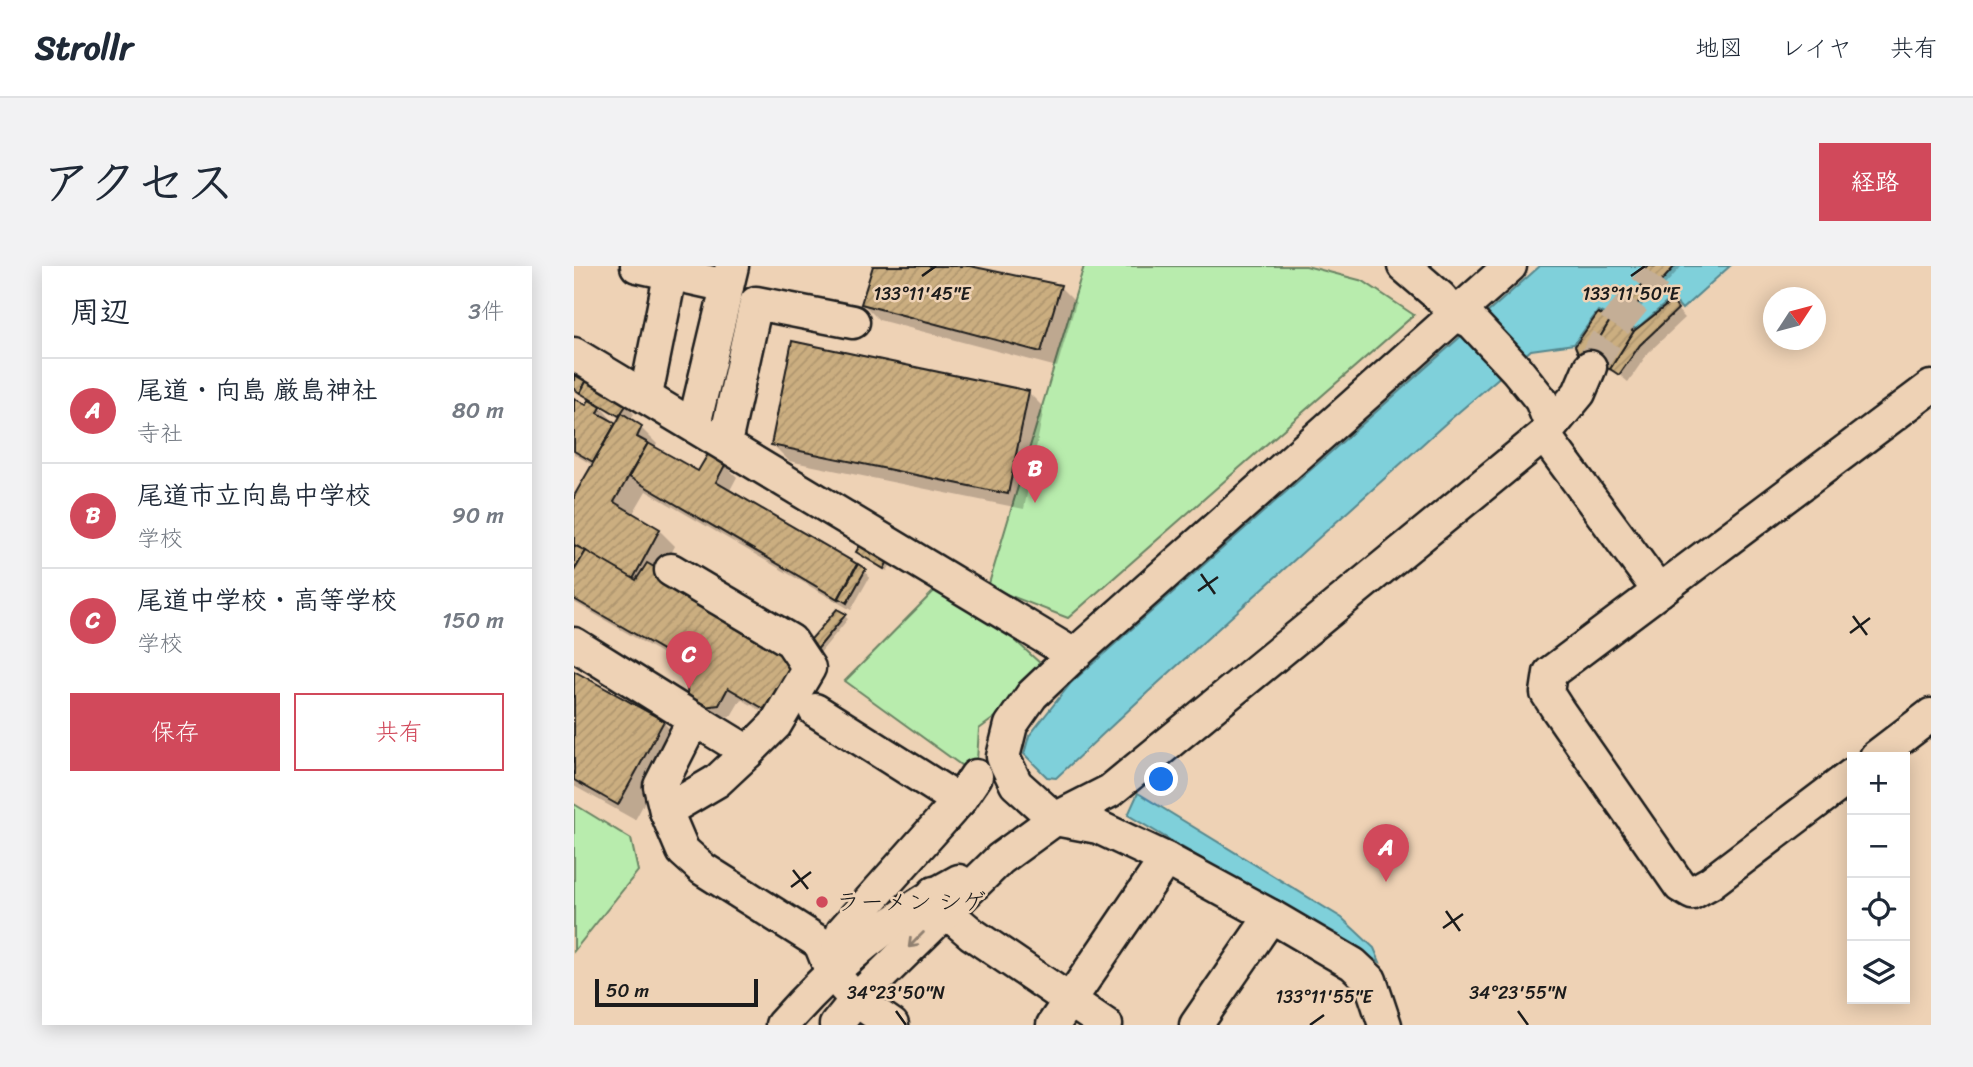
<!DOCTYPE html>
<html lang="ja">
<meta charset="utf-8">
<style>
body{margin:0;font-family:Sriracha,"Klee One",sans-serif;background:#f2f2f3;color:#1f2937}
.controls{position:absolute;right:21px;bottom:21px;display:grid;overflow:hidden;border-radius:0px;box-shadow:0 4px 18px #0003}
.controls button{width:63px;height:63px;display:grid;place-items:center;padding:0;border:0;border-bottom:2px solid #e0e1e3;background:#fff;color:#1f2937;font:35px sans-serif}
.compass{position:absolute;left:1189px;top:21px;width:63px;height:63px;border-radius:50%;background:#fff;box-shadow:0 4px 18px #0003;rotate:54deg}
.scale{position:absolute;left:21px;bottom:18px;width:163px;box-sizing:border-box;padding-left:7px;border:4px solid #1c1c1c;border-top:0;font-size:19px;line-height:24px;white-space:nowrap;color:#1c1c1c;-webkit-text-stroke:5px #eed2b5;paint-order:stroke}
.you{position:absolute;left:588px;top:514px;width:24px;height:24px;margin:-18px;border:5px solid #fff;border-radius:50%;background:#1a73e8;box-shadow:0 0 0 10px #1a73e833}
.badge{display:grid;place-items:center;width:46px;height:46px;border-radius:50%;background:#d1495b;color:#fff;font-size:23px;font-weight:700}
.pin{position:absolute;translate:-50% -58px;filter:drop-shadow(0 2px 4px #0008)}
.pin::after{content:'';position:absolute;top:37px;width:24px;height:21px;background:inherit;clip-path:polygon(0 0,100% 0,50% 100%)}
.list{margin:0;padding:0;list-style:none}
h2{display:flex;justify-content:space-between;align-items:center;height:91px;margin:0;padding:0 28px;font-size:30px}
h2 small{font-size:23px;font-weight:400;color:#747a83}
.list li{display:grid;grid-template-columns:46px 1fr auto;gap:21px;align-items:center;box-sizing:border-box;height:105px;padding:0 28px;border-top:2px solid #e0e1e3}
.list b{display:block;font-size:26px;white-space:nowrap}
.list p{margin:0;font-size:23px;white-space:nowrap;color:#747a83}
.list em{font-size:23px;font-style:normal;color:#747a83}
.actions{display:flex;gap:14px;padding:21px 28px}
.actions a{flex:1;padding:16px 0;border:2px solid #d1495b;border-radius:0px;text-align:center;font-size:24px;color:#d1495b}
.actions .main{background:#d1495b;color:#fff}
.icon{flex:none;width:38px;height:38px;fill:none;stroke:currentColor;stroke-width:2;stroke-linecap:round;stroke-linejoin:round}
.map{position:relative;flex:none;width:1357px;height:759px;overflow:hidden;border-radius:0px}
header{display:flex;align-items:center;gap:42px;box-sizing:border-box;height:98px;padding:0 35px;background:#fff;border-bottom:2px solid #e0e1e3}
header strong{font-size:33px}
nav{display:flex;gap:38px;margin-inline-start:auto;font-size:24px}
.intro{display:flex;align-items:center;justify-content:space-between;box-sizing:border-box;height:168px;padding:0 42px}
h1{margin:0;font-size:49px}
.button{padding:18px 32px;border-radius:0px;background:#d1495b;color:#fff;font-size:24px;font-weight:700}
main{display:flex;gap:42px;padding:0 42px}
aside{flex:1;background:#fff;border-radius:0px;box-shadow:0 4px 18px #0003}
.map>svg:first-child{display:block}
.park{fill:#b8ecad;stroke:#6a8464;stroke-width:2}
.water{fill:#7fd0da;stroke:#57888e;stroke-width:2}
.shadow{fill:#0003;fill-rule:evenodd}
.building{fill:url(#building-hatch);stroke:#1c1c1c;stroke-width:2}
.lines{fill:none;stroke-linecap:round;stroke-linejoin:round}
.minor-tunnel{stroke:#c4ae96;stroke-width:32;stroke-dasharray:32 16;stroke-linecap:butt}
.minor-casing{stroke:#1c1c1c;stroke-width:37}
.minor{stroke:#eed2b5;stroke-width:32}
.oneway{stroke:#908070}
.ticks{fill:none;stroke:#1c1c1c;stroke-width:2.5}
.poi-dot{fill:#d1495b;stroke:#eed2b5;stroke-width:2.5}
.labels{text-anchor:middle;stroke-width:5;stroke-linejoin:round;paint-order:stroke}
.poi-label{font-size:24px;fill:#1c1c1c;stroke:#eed2b5;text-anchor:start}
.ticks-label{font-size:18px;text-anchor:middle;fill:#1c1c1c;stroke:#eed2b5;stroke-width:5;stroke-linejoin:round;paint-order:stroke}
</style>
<header>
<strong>Strollr</strong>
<nav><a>地図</a><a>レイヤ</a><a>共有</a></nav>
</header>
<div class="intro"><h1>アクセス</h1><a class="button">経路</a></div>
<main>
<aside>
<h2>周辺<small>3件</small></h2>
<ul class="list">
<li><span class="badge">A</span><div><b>尾道・向島 厳島神社</b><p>寺社</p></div><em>80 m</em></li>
<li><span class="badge">B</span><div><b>尾道市立向島中学校</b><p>学校</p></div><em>90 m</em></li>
<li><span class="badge">C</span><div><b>尾道中学校・高等学校</b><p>学校</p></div><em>150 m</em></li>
</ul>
<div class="actions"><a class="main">保存</a><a>共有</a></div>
</aside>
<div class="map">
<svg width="1357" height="759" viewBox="0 0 1357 759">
<defs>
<pattern id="building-hatch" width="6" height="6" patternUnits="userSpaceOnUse" patternTransform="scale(1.75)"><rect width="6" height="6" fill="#cbae80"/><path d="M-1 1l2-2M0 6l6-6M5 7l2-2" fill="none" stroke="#ae956e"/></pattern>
</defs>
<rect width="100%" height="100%" fill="#eed2b5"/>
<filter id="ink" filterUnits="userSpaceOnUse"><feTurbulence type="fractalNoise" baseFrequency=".0143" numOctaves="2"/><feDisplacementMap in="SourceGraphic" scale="14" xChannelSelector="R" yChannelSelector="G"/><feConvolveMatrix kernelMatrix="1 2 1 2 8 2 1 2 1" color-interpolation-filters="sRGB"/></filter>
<g filter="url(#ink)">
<!-- park -->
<g class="park">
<path d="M510 0H732L789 15 840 49 494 352 414 321Z"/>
<path d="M373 312 479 409 405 463 402 510 271 415Z"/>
<path d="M0 538 57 573 64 605 0 685Z"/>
</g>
<!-- water -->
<g class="water">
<path d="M966 0H1156L1108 43 1098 32 1062 63 1024 45 1000 78 957 84 872 157 574 426 482 512 473 511 450 488 455 470 497 417Z"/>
<path d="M564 527 768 652 800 682 806 696 792 690 554 549Z"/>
</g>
<!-- shadow -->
<g class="shadow">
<path d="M301 0H388L486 21 502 37 483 101 305 54 289 38Z"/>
<path d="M1075 0H1108L1089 21 1086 18 1050 62 1061 67 1098 38 1111 52 1074 87 1054 116 1042 106 1019 103 1038 55 1077 10Z"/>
<path d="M0 109 52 139 60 148 56 154 67 162 83 178 80 183 124 207 151 199 163 211 155 226 294 308 295 312 277 344 72 225 58 249 85 264 101 280 87 306 220 396 205 455 167 433 157 450 142 452 128 443 118 405 0 336V235L20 200 0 188V134L12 142 17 135 0 123ZM26 140 47 153 43 160 38 156 39 155Z"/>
<path d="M454 126 470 142 450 243 215 195 199 179Z"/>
<path d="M284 286 313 296 316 300 313 305Z"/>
<path d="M270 350 274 353 245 388 238 383Z"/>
<path d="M0 407 89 456 105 473 61 554 0 520Z"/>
</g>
<!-- building -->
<g class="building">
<path d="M299 0H396L487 19 467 86 287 38Z"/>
<path d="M1073 0H1101L1085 18 1069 4Z"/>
<path d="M1075 10 1081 16 1047 58 1039 54Z"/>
<path d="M1098 35 1104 43 1066 79 1045 109 1036 103 1060 65Z"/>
<path d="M1024 47 1037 53 1009 100 1001 80Z"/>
<path d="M1037 53 1060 65 1036 103 1009 100Z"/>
<path d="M218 75 455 125 434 228 197 179Z"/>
<path d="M0 107 13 114 6 127 0 123Z"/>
<path d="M13 114 53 138 45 150 6 127Z"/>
<path d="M0 132 12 139 15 134 27 141 24 147 42 157 19 196 0 185Z"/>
<path d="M48 147 68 160 63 171 74 177 40 236 86 263 59 313 0 279V230Z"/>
<path d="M74 177 124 205 134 188 152 197 142 216 283 298 264 333 55 211Z"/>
<path d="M0 279 12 285 0 305Z"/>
<path d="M286 279 314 295 310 303 282 286Z"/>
<path d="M12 285 62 314 73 297 197 367 221 394 192 444 154 422 145 439 129 441 114 431 112 415 118 401 0 333V305Z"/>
<path d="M284 298 292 303 273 337 265 332Z"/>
<path d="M263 343 272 348 241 386 232 379Z"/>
<path d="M0 405 90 455 44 539 0 514Z"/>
</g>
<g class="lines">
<!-- minor-tunnel -->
<path class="minor-tunnel" d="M1016 101 1043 56 1081 10"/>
<defs>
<g id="minor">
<path d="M63 0 153 20"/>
<path d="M830 0 866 31 881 48 898 56 942 103 967 134 977 159"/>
<path d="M0 88 500 389"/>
<path d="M72 129 98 0"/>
<path d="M120 159 158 0"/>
<path d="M970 169 1085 325"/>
<path d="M151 177 182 37 279 56"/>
<path d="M97 304 217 375 235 402 201 459 174 486"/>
<path d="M0 378 120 453 86 520 92 545 109 585 129 603 246 677 258 707 282 734 318 759"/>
<path d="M241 444 385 535"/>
<path d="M1302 491 1357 449"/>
<path d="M1278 509 1136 617 1118 627 1106 620 984 444 973 427 976 407 1357 121"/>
<path d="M92 545 143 515 174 486 120 453"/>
<path d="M360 627 371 645 398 668 532 759"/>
<path d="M258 707 269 665 385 535 402 510"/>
<path d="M208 759C257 703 319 649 385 615"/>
<path d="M262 759 282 734 426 593 481 553 536 525 970 169 1005 127 1016 101"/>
<path d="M479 759 592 593"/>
<path d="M622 759 697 650"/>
<path d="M811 759 796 714 779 698 697 650 592 593 524 561 481 553 442 518 429 491 437 459 458 429 500 389 936 0"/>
</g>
</defs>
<!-- minor casing -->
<use href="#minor" class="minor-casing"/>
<!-- minor -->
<use href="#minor" class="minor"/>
</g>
<!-- one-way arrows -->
<defs><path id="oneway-shaft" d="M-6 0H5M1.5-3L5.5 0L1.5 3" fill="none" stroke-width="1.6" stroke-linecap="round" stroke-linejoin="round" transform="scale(1.75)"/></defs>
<use class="oneway" href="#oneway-shaft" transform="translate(342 674) rotate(135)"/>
</g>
<!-- ticks -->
<path class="ticks" d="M348 10 362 0M1057 10 1071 0M627 308 641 328M624 325 644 311M1279 350 1293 369M1276 367 1296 352M219 604 234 623M217 621 237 606M872 645 886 665M869 662 889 648M322 745 332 759M944 745 954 759M736 759 750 749"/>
<!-- markers -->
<circle class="poi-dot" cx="248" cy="636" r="7"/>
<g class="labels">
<!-- poi labels -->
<g class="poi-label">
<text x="262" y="644">ラーメン シゲ</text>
</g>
</g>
<g class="ticks-label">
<text x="348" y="34">133°11'45"E</text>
<text x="1057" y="34">133°11'50"E</text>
<text x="322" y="733">34°23'50"N</text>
<text x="944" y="733">34°23'55"N</text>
<text x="750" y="737">133°11'55"E</text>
</g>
</svg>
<div class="controls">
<button>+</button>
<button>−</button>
<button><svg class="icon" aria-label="locate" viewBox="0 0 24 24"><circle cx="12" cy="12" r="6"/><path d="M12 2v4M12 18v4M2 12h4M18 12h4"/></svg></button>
<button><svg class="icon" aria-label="layers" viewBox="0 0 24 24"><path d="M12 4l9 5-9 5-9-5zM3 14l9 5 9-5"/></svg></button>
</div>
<svg class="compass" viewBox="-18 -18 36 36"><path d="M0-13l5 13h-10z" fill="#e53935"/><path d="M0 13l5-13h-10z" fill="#747a83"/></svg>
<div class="scale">50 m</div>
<div class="you"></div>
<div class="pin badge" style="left:812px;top:616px">A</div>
<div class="pin badge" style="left:461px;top:237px">B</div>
<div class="pin badge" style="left:115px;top:423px">C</div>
</div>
</main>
